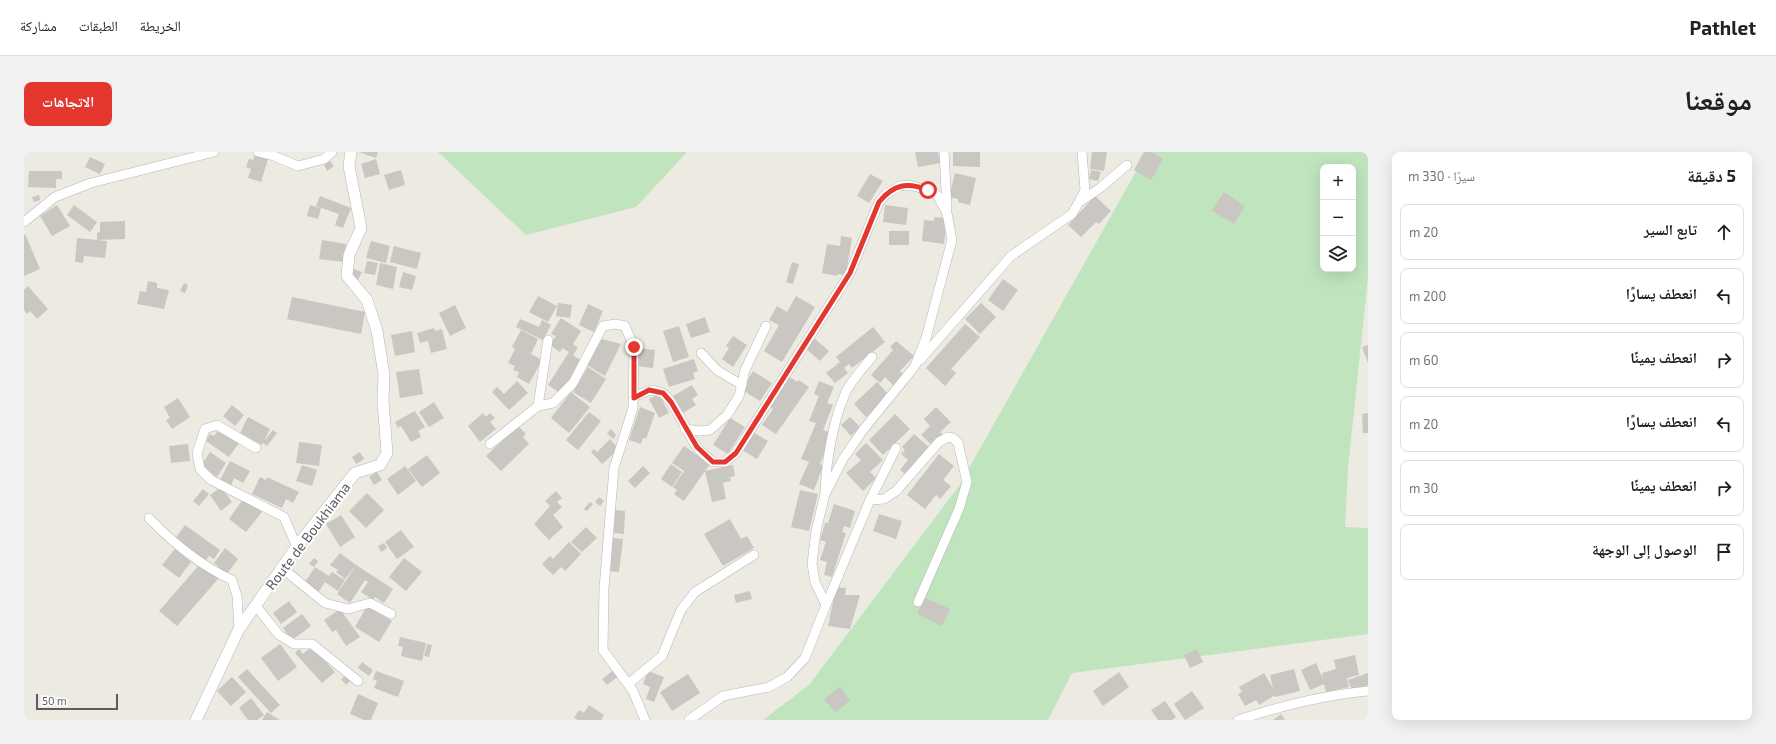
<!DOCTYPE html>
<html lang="ar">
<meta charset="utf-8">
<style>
body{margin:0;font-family:"Exo 2","Noto Naskh Arabic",sans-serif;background:#f2f2f2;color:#202124;direction:rtl}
.controls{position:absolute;right:12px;top:12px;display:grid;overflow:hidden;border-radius:8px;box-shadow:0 4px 16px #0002}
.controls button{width:36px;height:36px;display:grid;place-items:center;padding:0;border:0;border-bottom:1px solid #e0e0e0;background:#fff;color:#202124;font:20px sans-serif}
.scale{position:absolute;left:12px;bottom:10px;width:82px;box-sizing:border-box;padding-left:4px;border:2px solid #5a5e62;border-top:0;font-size:11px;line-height:14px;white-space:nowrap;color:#5a5e62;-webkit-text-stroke:3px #fff;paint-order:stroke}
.stop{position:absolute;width:12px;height:12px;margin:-9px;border:3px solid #e43730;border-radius:50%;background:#fff}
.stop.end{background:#e43730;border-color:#fff;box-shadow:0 1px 4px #0008}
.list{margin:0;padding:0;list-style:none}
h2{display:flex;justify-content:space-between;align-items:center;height:52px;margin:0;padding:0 16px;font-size:17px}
h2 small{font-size:13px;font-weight:400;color:#757577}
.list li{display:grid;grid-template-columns:26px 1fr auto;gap:12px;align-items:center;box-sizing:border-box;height:56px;margin:0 8px 8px;padding:0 8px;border:1px solid #e0e0e0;border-radius:8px}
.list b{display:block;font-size:15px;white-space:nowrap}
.list em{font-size:13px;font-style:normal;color:#757577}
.icon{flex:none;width:22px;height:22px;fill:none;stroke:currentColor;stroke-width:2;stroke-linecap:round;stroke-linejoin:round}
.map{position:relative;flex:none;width:1344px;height:568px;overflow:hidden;direction:ltr;border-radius:8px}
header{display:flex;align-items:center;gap:24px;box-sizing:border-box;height:56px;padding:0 20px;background:#fff;border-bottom:1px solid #e0e0e0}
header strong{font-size:19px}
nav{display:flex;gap:22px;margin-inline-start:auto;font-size:14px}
.intro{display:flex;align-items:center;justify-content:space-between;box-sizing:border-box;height:96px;padding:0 24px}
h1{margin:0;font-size:28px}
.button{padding:10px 18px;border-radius:8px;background:#e43730;color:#fff;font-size:14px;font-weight:700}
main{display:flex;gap:24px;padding:0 24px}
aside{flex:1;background:#fff;border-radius:8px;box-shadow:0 4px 16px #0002}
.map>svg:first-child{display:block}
.green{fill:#bfe4be;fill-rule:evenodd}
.building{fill:#cac6c1}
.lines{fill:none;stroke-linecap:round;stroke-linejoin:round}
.minor-casing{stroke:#b4b8bc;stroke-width:10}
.tertiary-casing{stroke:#b4b8bc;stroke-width:12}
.minor{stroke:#fff;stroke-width:9}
.tertiary{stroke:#fff;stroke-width:11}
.route{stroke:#e43730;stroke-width:5}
.labels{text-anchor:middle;stroke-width:4;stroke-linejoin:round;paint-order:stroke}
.street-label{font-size:14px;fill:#5a5e62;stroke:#fff}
</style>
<header>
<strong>Pathlet</strong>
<nav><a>الخريطة</a><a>الطبقات</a><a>مشاركة</a></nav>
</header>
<div class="intro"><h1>موقعنا</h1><a class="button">الاتجاهات</a></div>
<main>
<aside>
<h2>5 دقيقة<small>سيرًا · 330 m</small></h2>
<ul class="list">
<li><svg class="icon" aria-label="ahead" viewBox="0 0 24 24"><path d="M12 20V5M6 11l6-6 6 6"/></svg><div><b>تابع السير</b></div><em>20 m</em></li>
<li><svg class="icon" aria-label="left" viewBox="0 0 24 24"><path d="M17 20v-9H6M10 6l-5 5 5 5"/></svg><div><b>انعطف يسارًا</b></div><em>200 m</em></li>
<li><svg class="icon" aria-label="right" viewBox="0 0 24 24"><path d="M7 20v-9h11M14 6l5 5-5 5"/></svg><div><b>انعطف يمينًا</b></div><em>60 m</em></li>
<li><svg class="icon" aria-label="left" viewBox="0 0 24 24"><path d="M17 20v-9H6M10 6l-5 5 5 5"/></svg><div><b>انعطف يسارًا</b></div><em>20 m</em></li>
<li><svg class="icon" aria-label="right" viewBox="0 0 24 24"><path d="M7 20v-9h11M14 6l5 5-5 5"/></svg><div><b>انعطف يمينًا</b></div><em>30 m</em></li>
<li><svg class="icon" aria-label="arrive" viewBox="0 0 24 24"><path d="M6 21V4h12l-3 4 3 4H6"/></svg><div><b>الوصول إلى الوجهة</b></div></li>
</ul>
</aside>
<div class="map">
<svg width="1344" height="568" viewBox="0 0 1344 568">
<rect width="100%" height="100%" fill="#eceae1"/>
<!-- green -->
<g class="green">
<path d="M414 0H663L612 55 502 83Z"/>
<path d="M1123 0H1344V126L1324 316 1321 375 1344 376V482L1048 521 1024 568H739L785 533 935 334ZM1299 15H1329V117H1299Z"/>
</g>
<!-- building -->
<g class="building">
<path d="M335 0H354L352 6Z"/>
<path d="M891 0H914L916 11 894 15Z"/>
<path d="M929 0H956V15L929 14Z"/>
<path d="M1068 0H1083L1080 19 1066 17Z"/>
<path d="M1120 0H1127L1139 7 1127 28 1110 18Z"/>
<path d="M231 3 244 7 237 30 224 26 227 17 222 15 225 7 229 8Z"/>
<path d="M66 5 81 12 76 22 61 15Z"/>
<path d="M352 7 356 22 341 26 337 12Z"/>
<path d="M306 9 310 14 303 19 300 13Z"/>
<path d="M377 18 381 33 365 38 360 23Z"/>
<path d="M1067 18 1077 20 1074 29 1065 27Z"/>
<path d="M5 19H38V27H32V36L4 35Z"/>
<path d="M931 21 952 26 946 53 934 50V47L925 45Z"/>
<path d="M846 22 859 29 845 51 833 44Z"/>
<path d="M1200 40 1221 54 1210 72 1188 59Z"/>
<path d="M15 43 16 48 10 50 8 45Z"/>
<path d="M296 44 327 56 319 76 311 73 315 62 292 54Z"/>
<path d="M1071 44 1087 59 1075 72 1072 70 1057 85 1044 73Z"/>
<path d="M33 53 46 74 28 84 16 64Z"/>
<path d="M50 53 73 70 66 80 43 63Z"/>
<path d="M286 53 297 56 294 67 283 64Z"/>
<path d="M861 53 884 56 882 73 859 70Z"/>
<path d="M910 65 923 66 920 92 898 89 900 68 910 69Z"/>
<path d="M101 69V87L73 88V81L76 80V70Z"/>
<rect x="865" y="79" width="20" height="14"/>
<path d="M1 82 16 117 0 124V83Z"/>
<path d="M817 84 828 86 822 123 813 122V124L798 121 803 92 816 94Z"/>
<path d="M53 86 83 89 81 106 60 104 59 111 51 110Z"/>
<path d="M298 88 322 92 320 110 295 107Z"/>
<path d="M347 89 366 94 362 111 342 106Z"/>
<path d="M370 94 397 101 393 117 366 110Z"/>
<path d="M343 109 354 111 351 123 340 121Z"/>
<path d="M768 110 775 112 769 132 762 130Z"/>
<path d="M356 111 373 115 369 137 352 133Z"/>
<path d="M327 116 338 120 334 128 324 124Z"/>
<path d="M379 120 392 124 388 138 375 135Z"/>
<path d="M979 127 994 138 979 159 964 148Z"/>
<path d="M124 129 133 131V136L145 138 140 157 113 152 116 139 122 140Z"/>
<path d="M160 131 164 133 161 141 156 139Z"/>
<path d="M4 134 24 157 13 167 6 159 3 162 0 158V138Z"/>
<path d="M514 144 533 154 524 170 505 160Z"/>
<path d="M772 144 791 155 758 210 740 199 755 173 745 168 753 154 763 160Z"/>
<path d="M268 145 341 160 337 182 263 167Z"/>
<path d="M534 151 548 153 546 166 532 164Z"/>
<path d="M957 151 972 165 956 182 941 167Z"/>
<path d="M564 152 579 159 570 180 555 173Z"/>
<path d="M431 153 442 176 426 184 415 161Z"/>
<path d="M681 165 686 180 667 186 662 172Z"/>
<path d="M537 166 557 179 549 192 554 196 549 203 558 209 536 241 524 233 545 200 538 196 536 200 526 193 532 184 527 182Z"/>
<path d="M496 167 515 175 518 168 527 173 519 188 492 175Z"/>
<path d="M941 172 956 185 927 217 932 221 921 234 902 216Z"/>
<path d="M655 174 665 205 649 210 639 179Z"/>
<path d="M849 175 861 190 828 216 825 212 820 216 824 221 811 231 802 221 816 210 812 205Z"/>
<path d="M410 176 411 179 418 177 423 197 407 201 404 189 396 191 393 181Z"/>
<path d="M497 178 514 187 507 202 518 208 505 232 493 225 495 220 489 218 491 214 484 211 491 197 488 195Z"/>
<path d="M388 179 391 200 371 204 367 183Z"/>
<path d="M709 184 723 193 709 215 698 207 705 196 702 194Z"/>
<path d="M790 186 805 199 796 209 781 196Z"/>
<path d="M578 187 597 192 581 224 563 213 574 189Z"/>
<path d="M872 189 890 204 876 219 880 223 870 234 861 225 856 231 847 223 869 198 866 195Z"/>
<path d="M1344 193V211L1338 195Z"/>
<path d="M614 196 631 198 629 216 613 214Z"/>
<path d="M670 207 674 219 669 221 671 227 645 235 639 217Z"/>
<path d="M564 215 582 227 567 251 549 240Z"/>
<path d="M395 217 399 242 376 246 372 220Z"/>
<path d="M729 219 748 231 736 249 718 238Z"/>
<path d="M764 224 773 230 775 228 785 235 752 282 738 273 749 257 744 254Z"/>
<path d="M493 229 504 241 485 258 468 240 473 235 480 242Z"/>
<path d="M795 229 810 235 803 251 809 253 799 278 808 281 796 312 799 314 790 338 775 332 785 310 777 307 792 271 785 269 795 244 790 242Z"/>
<path d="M853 230 865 243 842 265 830 252Z"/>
<path d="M668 233 674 243 668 247 672 253 659 261 649 244Z"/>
<path d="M547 240 566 255 545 281 527 266Z"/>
<path d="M635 242 645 261 635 266 625 247Z"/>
<path d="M154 246 166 265 148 277 142 268 146 266 140 255Z"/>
<path d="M410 250 420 266 405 275 395 260Z"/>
<path d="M208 253 220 263 211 274 199 264Z"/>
<path d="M616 255 631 261 622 287 619 286 617 292 605 288Z"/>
<path d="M912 255 927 270 916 280 920 283 909 294 897 283 906 274 900 267Z"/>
<path d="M391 259 401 275 394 279 397 285 387 290 377 274 374 276 371 270Z"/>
<path d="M565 260 577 269 554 298 542 288Z"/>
<path d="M459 261 462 265 466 261 471 266 466 270 472 277 456 290 444 274Z"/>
<path d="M1344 261V281H1339L1338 262Z"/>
<path d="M871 262 886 277 859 303 845 288Z"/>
<path d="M224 265 246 277 240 289 249 278 253 281 243 294 239 291 238 293 216 281Z"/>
<path d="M826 265 836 275 827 284 817 273Z"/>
<path d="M706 266 721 275 704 302 689 293Z"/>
<path d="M494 274 502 282 499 285 505 292 477 319 462 304Z"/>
<path d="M195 277 215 291 205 305 182 289 186 282 190 284Z"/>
<path d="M587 277 592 283 589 287 583 281Z"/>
<path d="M729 280 744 289 733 307 718 298Z"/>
<path d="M890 282 906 296 882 323 876 318 884 308 877 302 881 298 878 295Z"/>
<path d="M586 287 595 297 578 312 567 300 570 297 573 300Z"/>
<path d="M275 290 298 293 295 314 272 311Z"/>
<path d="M842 291 859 308 846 320 852 326 839 339 822 321 837 308 831 302Z"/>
<path d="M164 292 166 309 147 311 145 294Z"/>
<path d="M660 294 686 312 660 349 650 342 653 338 649 335 660 319 648 311Z"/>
<path d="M186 300 202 311 193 325 177 314Z"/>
<path d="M336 300 340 307 332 312 328 305Z"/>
<path d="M915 302 930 314 919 328 927 334 916 347 912 343 901 357 883 343Z"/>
<path d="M403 303 416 321 398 335 384 317Z"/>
<path d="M206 309 226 319 219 331 210 326 207 334 196 328Z"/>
<path d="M647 312 658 320 648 335 637 327Z"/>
<path d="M278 313 293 318 288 334 272 329Z"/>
<path d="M709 313 711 324 706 325 707 329 699 331 702 347 688 350 681 319Z"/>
<path d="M381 314 392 329 374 343 363 327Z"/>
<path d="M619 314 626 321 611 336 604 329Z"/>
<path d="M353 320 358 328 350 333 345 325Z"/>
<path d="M236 325 242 328 243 325 275 340 269 351 262 347 258 356 228 342Z"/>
<path d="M197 335 208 350 197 359 186 343Z"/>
<path d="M179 337 185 342 175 354 169 349Z"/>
<path d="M776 338 794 342 785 379 767 375Z"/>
<path d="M532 339 538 346 533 350 538 355 529 363 539 375 525 388 510 372 526 354 521 349Z"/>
<path d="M343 341 360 358 342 376 325 359Z"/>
<path d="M575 345 580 349 576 354 571 350Z"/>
<path d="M220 346 238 360 222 380 205 367Z"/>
<path d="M566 350 569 352 563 359 560 357Z"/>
<path d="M810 352 831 359 826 376 820 374 818 380 822 381 808 425 800 423 803 410 796 408 802 390 796 388 801 371H804Z"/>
<path d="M591 358 601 359 600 382 590 381Z"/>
<path d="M855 362 878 369 872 387 849 379Z"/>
<path d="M317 363 331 385 316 395 302 372Z"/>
<path d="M706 367 717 387 723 384 730 396 699 414 680 382Z"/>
<path d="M161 373 196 398 190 407 185 404 180 411 151 387Z"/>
<path d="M562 375 573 386 558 400 547 390Z"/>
<path d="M377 378 390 395 373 407 361 390Z"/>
<path d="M589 386 599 387 595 420 584 419Z"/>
<path d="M545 390 557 402 541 419 537 415 529 423 518 412 526 404 529 407Z"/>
<path d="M360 391 363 396 357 400 354 394Z"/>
<path d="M201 396 214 407 203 422 190 411Z"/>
<path d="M151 397 167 410 155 426 138 413Z"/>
<path d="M316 401 332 413 321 427 312 420 314 418 306 413Z"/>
<path d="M290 406 294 409 290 415 285 412Z"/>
<path d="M380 406 398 420 382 439 365 425Z"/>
<path d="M176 412 194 427 153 474 135 459Z"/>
<path d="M332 413 369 437 360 451 351 445 349 448 337 440 344 430 341 428 326 451 313 442Z"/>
<path d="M291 415 305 424 308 420 321 428 314 439 301 430 293 442 279 433Z"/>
<path d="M812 435 822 436 821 443H836L826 477 804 474Z"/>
<path d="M726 439 728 447 712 451 710 443Z"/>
<path d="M901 446 926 457 918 474 893 462Z"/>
<path d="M265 449 273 460 257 472 249 461Z"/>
<path d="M343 454 368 469 355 490 331 475Z"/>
<path d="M316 457 336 485 322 494 312 478 308 480 300 468Z"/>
<path d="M278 462 287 474 268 488 259 476Z"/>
<path d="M376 485 402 491 398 509 377 504 379 495 374 494Z"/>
<path d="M256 492 273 515 254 529 237 506Z"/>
<path d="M403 492 408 493 405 505 400 504Z"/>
<path d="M288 494 311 520 298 531 271 501 275 497 279 502Z"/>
<path d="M1173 497 1179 510 1166 516 1160 503Z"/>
<path d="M1331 503 1335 523 1323 526 1325 535 1302 540 1300 532 1286 538 1277 518 1292 511 1299 527 1298 521 1312 517 1310 508Z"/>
<path d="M338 510 349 518 345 524 334 516Z"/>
<path d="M223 517 256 553 247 561 214 525Z"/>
<path d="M591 517 596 523 583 533 578 527Z"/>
<path d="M1270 517 1276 539 1251 545V543L1235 553 1232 548 1221 554 1214 542 1218 540 1215 535 1240 521 1249 536 1246 523Z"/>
<path d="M352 519 380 529 374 545 350 536 353 529 349 527Z"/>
<path d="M624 519 640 525 630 550 622 547 626 535 619 532Z"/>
<path d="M1095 520 1105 535 1079 554 1069 539Z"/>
<path d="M1344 521V533L1328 538 1324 528Z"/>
<path d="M664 522 676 541 648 559 636 540Z"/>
<path d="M321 524 326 529 322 533 317 527Z"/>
<path d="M208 525 222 540 207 554 193 539Z"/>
<path d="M816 535 826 549 811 560 800 547Z"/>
<path d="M1168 539 1180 556 1161 568 1150 552Z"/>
<path d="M334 542 354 551 347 568H340L326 562Z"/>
<path d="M227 546 240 563 233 568H224L215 556Z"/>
<path d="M1141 549 1152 565 1148 568H1134L1127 558Z"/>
<path d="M565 553 580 563 577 568H554L550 566 555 558 560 561Z"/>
<path d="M243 560 256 568H238Z"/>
<path d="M1257 562 1261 568H1249Z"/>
</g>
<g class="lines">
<defs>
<g id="minor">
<path d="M234 0 250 4 274 14 300 7 308 0"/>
<path d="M920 0 923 56"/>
<path d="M1057 49 1076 36 1103 13"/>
<path d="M0 70 31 45 67 31 190 0"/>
<path d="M677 201 693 218 718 233"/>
<path d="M896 208 987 104 1048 62 1061 39 1058 0"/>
<path d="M610 245C619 241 628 235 638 241 650 247 663 283 673 295 677 301 684 305 689 310H701L712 301 826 121 855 50 862 42 876 34 885 33 904 38 913 43 923 61 928 88 902 186 891 214 839 278 819 307 801 342 792 379 788 412 791 430 802 453 781 506 763 525 745 535 699 544 665 568"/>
<path d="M514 254 524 188"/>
<path d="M661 277 675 279 686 278 703 263 715 244 721 218 742 174"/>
<path d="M466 292 514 254 529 251 549 231 579 174 592 172 601 174 610 195 609 256 590 316 580 436 579 498 609 539 621 568"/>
<path d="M232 296 193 273 181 277 173 301 176 317 187 328 260 365 273 395"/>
<path d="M801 340C802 311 809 269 821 242 826 230 840 215 848 205"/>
<path d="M846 348 860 347 872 339 915 290 924 285 929 286 934 291 943 330 935 357 894 450"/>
<path d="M125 366C149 391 176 413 208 428L213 444 215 477"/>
<path d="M258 416 301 451 324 457 346 451 367 462"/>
<path d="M802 453 846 348 872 296"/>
<path d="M232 454 255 483 270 492H288L334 529"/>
<path d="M604 532 638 504 657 458 671 440 730 403"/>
<path d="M1214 568C1257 554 1299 543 1344 539"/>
</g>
<path id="tertiary" d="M172 568 215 477 276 390 331 321 356 313 363 301 359 249 360 223 353 179 343 148 323 124 325 103 337 76 325 14 327 0"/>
</defs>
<!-- minor casing -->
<use href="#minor" class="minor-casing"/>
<!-- tertiary casing -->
<use href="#tertiary" class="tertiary-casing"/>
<!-- minor -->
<use href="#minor" class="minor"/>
<!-- tertiary -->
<use href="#tertiary" class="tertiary"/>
</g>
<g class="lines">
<!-- route -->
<path class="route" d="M610 195V246L625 238 639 241 647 250 673 295 689 310H701L712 301 826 121 855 50C870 32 883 30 904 38"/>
</g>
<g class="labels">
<!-- street labels -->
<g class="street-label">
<text transform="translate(284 384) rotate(-53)" y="5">Route de Boukhiama</text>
</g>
</g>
</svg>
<div class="controls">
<button>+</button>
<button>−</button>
<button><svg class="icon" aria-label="layers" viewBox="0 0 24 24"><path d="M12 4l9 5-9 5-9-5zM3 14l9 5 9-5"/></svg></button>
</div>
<div class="scale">50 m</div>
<div class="stop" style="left:904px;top:38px"></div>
<div class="stop end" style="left:610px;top:195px"></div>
</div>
</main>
